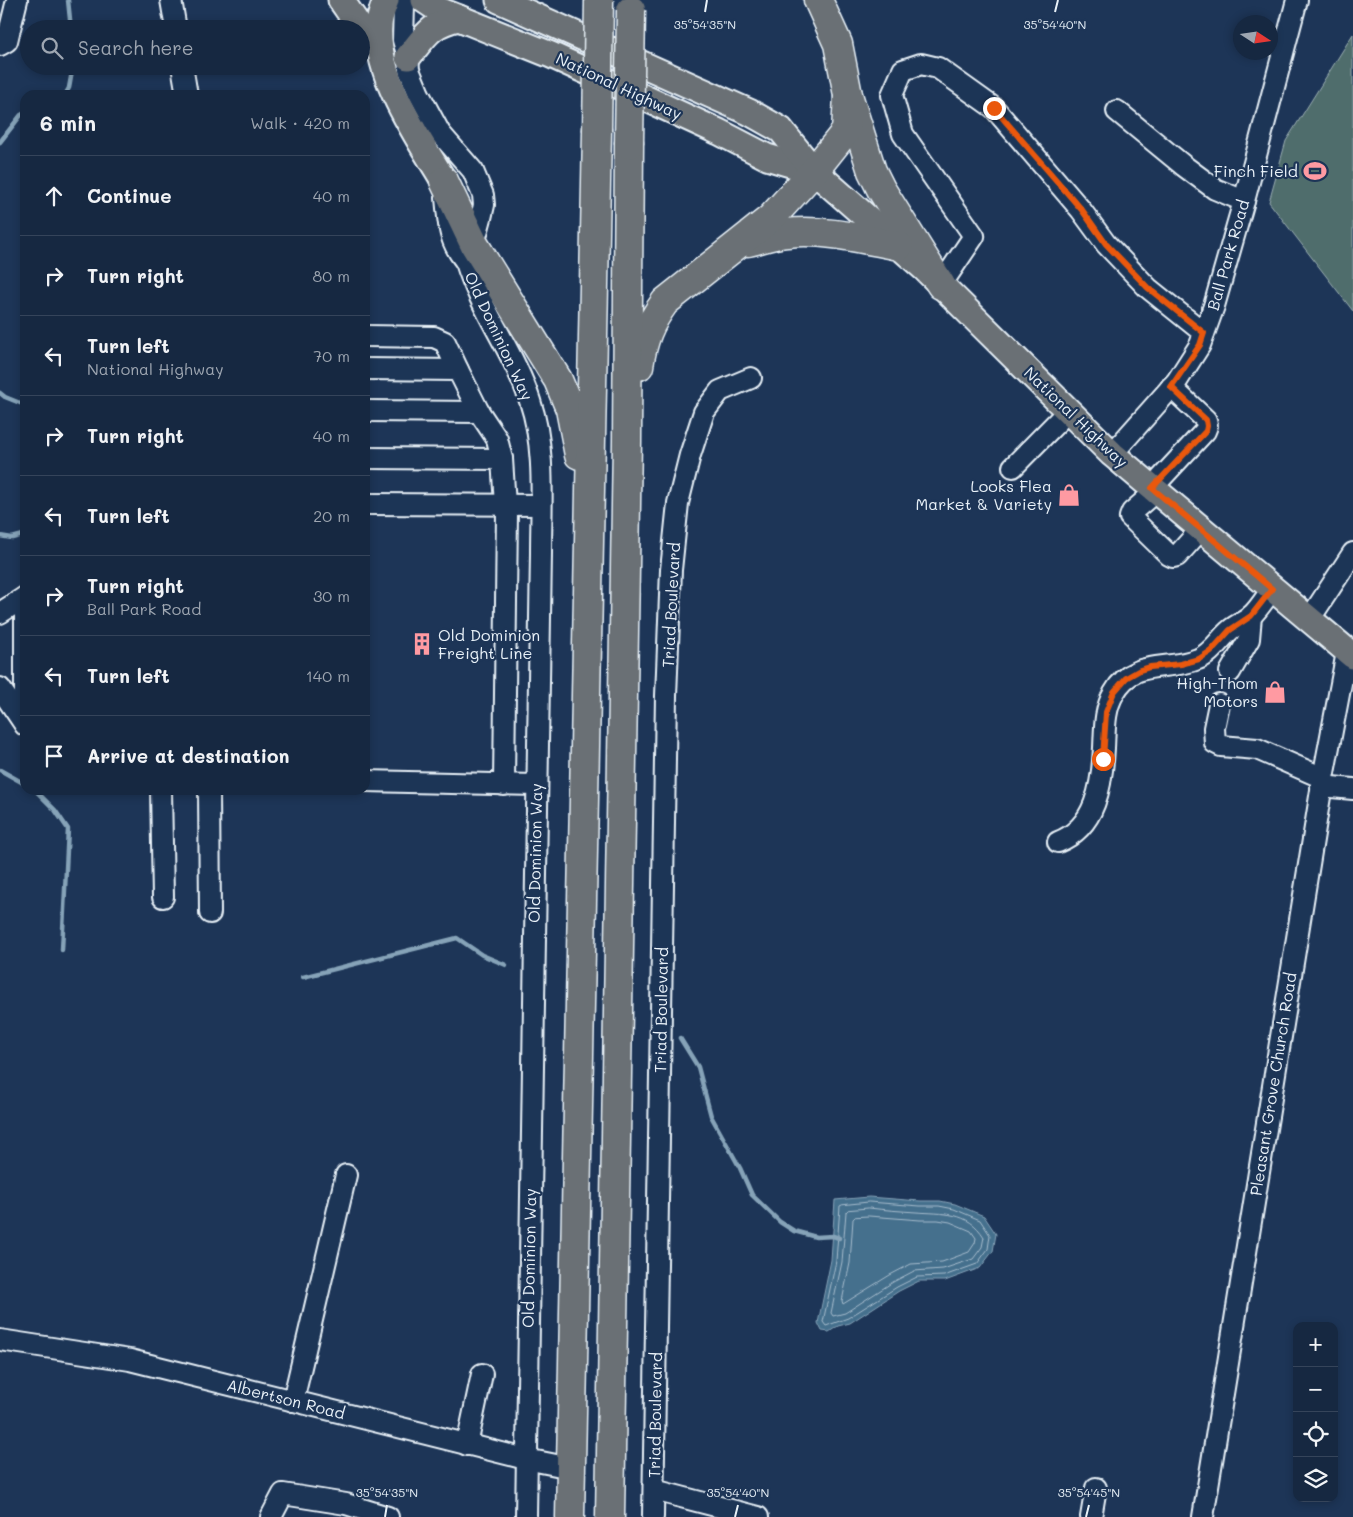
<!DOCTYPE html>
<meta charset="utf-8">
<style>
body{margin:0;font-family:Mali,sans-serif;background:#23344c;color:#f1f3f6}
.controls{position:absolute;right:15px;bottom:15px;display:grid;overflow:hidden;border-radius:10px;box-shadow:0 2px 8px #0003}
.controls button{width:45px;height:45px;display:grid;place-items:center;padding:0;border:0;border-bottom:1px solid #35445a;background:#162841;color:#f1f3f6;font:25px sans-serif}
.compass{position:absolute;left:1233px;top:15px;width:45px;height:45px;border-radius:50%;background:#162841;box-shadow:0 2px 8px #0003;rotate:102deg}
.stop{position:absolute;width:15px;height:15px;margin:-11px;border:4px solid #ea580c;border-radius:50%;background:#fff}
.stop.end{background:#ea580c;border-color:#fff;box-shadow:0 1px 5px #0008}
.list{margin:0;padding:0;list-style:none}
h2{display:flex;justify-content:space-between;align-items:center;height:65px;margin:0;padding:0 20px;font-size:21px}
h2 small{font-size:16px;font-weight:400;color:#9ea6b1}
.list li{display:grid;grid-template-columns:32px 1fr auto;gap:15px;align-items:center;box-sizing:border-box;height:80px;padding:0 20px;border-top:1px solid #35445a}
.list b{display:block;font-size:19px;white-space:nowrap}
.list p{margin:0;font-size:16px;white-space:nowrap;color:#9ea6b1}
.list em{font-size:16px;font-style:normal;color:#9ea6b1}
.icon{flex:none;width:28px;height:28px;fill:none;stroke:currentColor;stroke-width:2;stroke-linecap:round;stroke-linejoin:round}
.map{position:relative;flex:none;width:1353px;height:1517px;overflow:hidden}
.search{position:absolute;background:#162841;box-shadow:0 2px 8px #0003;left:20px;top:20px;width:350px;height:55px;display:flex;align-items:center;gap:12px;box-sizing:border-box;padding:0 18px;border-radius:28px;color:#9ea6b1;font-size:19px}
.panel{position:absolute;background:#162841;box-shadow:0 2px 8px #0003;left:20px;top:90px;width:350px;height:705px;border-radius:15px}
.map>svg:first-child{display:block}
.green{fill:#4f6d6c;stroke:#9cafb2}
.water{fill:#456f8d;stroke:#86a3b8}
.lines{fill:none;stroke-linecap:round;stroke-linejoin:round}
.shore{stroke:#a7bdcd;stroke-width:1}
.stream{stroke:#86a3b8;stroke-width:4.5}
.minor-casing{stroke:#e8f1f8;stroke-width:24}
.major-casing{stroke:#e8f1f8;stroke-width:29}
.highway-casing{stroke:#e8f1f8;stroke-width:31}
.minor{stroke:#1d3557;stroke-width:20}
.major{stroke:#6a7074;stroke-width:25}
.highway{stroke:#6a7074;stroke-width:28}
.highway-bridge-casing{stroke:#e8f1f8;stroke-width:31;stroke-linecap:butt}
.highway-bridge{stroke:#6a7074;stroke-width:28}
.route{stroke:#ea580c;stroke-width:6}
.ticks{fill:none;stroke:#e8f1f8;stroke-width:2}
.labels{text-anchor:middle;stroke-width:4.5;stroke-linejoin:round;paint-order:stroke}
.street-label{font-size:16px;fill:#e8f1f8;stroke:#1d3557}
.poi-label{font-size:16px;fill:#e8f1f8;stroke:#1d3557;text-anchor:end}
.ticks-label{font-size:12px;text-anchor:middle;fill:#e8f1f8;stroke:#1d3557;stroke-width:4.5;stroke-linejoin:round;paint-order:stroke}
</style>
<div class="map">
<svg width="1353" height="1517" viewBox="0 0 1353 1517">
<rect width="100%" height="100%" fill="#1d3557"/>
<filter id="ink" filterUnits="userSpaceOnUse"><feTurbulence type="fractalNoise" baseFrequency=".02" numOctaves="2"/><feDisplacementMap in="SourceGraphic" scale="10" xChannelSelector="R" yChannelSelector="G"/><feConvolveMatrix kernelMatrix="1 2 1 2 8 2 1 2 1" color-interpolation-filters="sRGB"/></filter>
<g filter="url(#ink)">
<!-- green -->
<path class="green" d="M1353 34V311L1269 202 1286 141Z"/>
<!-- water -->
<path class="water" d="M869 1197 920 1201H940L955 1204 984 1216 996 1234 993 1251 980 1268 945 1281H919L899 1291 850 1323 838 1326 829 1332 822 1331 818 1323 831 1260 835 1200Z"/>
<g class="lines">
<!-- shore -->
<g class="shore">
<path d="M869 1202 920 1206H939L954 1209 980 1220 990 1235 988 1249 977 1264 944 1276 917 1277 897 1287 848 1318 826 1326 823 1322 836 1261 840 1206 842 1205Z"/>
<path d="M869 1208C885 1210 901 1211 916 1212 943 1214 968 1211 984 1237L982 1247 973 1259 943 1269 914 1271 893 1282 845 1313 833 1316 831 1313 842 1262 846 1212 848 1210Z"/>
<path d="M869 1216 920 1220H938L950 1222 971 1231 976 1238 975 1243 969 1252 942 1262 911 1264 890 1275 843 1304 842 1301 850 1263 853 1219 855 1217Z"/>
</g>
<!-- stream -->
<g class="stream">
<path d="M68 0 71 29"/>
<path d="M65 95 69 88 73 66"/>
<path d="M0 142 21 115 25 113"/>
<path d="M0 393 5 397 25 405"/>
<path d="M0 536 12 538 23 535 25 531"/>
<path d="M0 770 25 784"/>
<path d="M35 790 55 810 68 829 62 950"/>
<path d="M303 977 457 938 482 955 506 965"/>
<path d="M680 1038 698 1067 711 1116 740 1168 752 1195 780 1222 794 1231 816 1237 833 1236 839 1238"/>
</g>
<defs>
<g id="minor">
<path d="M171 0 176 29"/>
<path d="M402 0 404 5 403 40 408 57 409 70 419 94 440 133 473 171 483 195 484 205 481 218 474 244 466 262C448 240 449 225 446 198"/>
<path d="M0 45 7 41 17 0"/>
<path d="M182 66 187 95"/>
<path d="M1117 111 1184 166 1215 189 1244 201"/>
<path d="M466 262C481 311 514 352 530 401 546 448 541 503 541 553L526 1517"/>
<path d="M941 285 974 236 903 134 892 95 903 70 921 64 938 68 994 108 1081 210 1106 244 1148 288 1204 333"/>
<path d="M365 336 434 337 445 342 458 370"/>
<path d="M365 369 458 370 479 412"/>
<path d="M365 411 479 412 497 439 502 459 505 505 507 511 504 785"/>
<path d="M1112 454 1177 381 1200 345 1214 306 1244 201 1297 0"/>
<path d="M365 458 502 459"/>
<path d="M1013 467 1068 411"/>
<path d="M1152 488 1205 431 1207 426 1206 420 1171 387"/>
<path d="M1156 491 1132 512 1130 517 1169 555 1173 557 1177 556 1201 529"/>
<path d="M365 504 541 505"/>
<path d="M0 613 25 597"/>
<path d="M1309 620 1353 553"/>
<path d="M1230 672 1249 639 1251 616"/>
<path d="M0 688 25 725"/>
<path d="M1219 704 1214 728 1215 743 1221 746 1257 749 1323 778"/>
<path d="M25 725V597"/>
<path d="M365 781 536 785"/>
<path d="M1321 786 1353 789"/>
<path d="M161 790 163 897"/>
<path d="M209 790 210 913"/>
<path d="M1058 842C1096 827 1102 785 1104 748 1105 729 1104 710 1114 693 1134 657 1168 672 1198 659 1211 654 1219 640 1229 631 1235 625 1245 622 1251 616 1259 609 1266 597 1272 589"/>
<path d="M0 1340 130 1360 526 1459 571 1468"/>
<path d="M293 1401 346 1175"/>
<path d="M467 1445 482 1374"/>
<path d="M654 1490 758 1517"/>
<path d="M271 1517 283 1494 346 1504 388 1517"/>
<path d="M653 1517 666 696 671 570 678 503 690 455 704 412 720 391 751 378"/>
<path d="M1091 1517 1096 1488"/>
<path d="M1203 1517 1323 778 1347 652"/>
</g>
<g id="major">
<path d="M341 0 361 29"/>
<path d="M386 0C383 8 379 18 379 26 375 76 419 139 444 181"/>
<path d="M424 0 439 10 551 55 719 132 767 157 814 171"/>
<path d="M499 0 749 112 781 130 814 171 924 268 1112 454 1353 656"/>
<path d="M408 57C426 35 430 24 459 18"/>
</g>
<g id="highway">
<path d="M818 0 838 44 848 95 872 171 881 189 941 285"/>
<path d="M444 181 474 244 558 380 570 409 579 455"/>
<path d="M748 242C761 239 774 234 787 233 825 229 862 239 899 246"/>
<path d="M639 366C643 340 649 324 665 302L771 218 814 171 846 131 848 95"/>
<path d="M570 1517 597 131"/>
<path d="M610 1517 627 441 629 144"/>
</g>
</defs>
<!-- minor casing -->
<use href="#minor" class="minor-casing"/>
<!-- major casing -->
<use href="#major" class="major-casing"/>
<!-- highway casing -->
<use href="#highway" class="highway-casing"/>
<!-- minor -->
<use href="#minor" class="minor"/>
<!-- major -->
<use href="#major" class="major"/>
<!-- highway -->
<use href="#highway" class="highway"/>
<defs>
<g id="highway-bridge">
<path d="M597 131 599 0"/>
<path d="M629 144 631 10"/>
</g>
</defs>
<!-- highway-bridge casing -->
<use href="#highway-bridge" class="highway-bridge-casing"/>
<!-- highway-bridge -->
<use href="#highway-bridge" class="highway-bridge"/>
</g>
</g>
<g class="lines" filter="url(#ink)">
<!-- route -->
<path class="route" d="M994 108 1082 210 1106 244 1148 288 1204 333 1200 345 1171 387 1206 420 1207 426 1206 431 1152 488 1272 589 1251 616 1230 630 1211 651 1199 659 1181 664 1150 667 1140 670 1126 678 1114 692 1106 712 1103 759"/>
</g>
<!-- ticks -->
<path class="ticks" d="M705 12 707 0M1055 12 1058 0M385 1517 387 1505M735 1517 738 1505M1086 1517 1089 1505"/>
<!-- icons -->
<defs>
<symbol id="stadium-bare" viewBox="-9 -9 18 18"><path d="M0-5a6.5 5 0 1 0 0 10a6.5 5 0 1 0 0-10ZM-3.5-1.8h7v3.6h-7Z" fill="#ff9aa2" stroke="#1d3557" stroke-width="2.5" paint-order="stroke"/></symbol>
<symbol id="shop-bare" viewBox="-9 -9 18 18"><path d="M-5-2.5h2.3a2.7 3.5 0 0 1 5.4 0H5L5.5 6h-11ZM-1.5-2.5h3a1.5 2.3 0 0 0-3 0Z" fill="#ff9aa2" stroke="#1d3557" stroke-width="2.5" paint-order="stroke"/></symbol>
<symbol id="building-bare" viewBox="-9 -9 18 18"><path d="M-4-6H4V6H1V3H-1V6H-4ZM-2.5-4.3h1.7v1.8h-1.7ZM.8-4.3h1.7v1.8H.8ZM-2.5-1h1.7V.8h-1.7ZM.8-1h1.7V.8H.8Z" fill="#ff9aa2" stroke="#1d3557" stroke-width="2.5" paint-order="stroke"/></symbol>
</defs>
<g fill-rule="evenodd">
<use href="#stadium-bare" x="1299" y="155" width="32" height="32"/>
<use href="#shop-bare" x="1053" y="479" width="32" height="32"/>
<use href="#building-bare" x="406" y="628" width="32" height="32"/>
<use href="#shop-bare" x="1259" y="676" width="32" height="32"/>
</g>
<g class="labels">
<!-- street labels -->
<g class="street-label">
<text transform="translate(619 86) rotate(25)" y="6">National Highway</text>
<text transform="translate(1228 255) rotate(-74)" y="6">Ball Park Road</text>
<text transform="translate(499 336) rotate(65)" y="6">Old Dominion Way</text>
<text transform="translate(1076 417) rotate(44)" y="6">National Highway</text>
<text transform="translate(671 605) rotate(-87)" y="6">Triad Boulevard</text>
<text transform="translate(535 853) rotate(-89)" y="6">Old Dominion Way</text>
<text transform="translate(661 1010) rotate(-89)" y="6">Triad Boulevard</text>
<text transform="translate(1273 1084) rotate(-81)" y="6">Pleasant Grove Church Road</text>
<text transform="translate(529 1258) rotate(-89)" y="6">Old Dominion Way</text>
<text transform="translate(286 1399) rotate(14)" y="6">Albertson Road</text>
<text transform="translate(655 1415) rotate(-89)" y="6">Triad Boulevard</text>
</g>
<!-- poi labels -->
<g class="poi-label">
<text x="1298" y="177">Finch Field</text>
<text x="1052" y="492">Looks Flea<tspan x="1052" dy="18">Market &amp; Variety</tspan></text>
<text x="438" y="641" text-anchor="start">Old Dominion<tspan x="438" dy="18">Freight Line</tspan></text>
<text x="1258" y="689">High-Thom<tspan x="1258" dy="18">Motors</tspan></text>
</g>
</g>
<g class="ticks-label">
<text x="705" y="29">35°54'35"N</text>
<text x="1055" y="29">35°54'40"N</text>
<text x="387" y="1497">35°54'35"N</text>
<text x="738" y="1497">35°54'40"N</text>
<text x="1089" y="1497">35°54'45"N</text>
</g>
</svg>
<div class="controls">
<button>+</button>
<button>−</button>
<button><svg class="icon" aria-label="locate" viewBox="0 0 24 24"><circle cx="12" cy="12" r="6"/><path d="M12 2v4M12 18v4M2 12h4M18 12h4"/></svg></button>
<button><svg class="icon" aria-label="layers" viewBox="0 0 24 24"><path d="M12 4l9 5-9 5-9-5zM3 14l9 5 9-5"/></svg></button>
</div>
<svg class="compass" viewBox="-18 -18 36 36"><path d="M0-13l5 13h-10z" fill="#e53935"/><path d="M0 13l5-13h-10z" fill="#9ea6b1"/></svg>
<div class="stop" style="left:1103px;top:759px"></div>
<div class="stop end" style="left:994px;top:108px"></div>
<div class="search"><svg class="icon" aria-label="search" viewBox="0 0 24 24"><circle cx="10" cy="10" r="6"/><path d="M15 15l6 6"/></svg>Search here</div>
<section class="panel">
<h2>6 min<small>Walk · 420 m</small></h2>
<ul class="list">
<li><svg class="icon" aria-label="ahead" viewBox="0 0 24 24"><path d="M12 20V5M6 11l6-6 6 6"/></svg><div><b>Continue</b></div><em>40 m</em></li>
<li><svg class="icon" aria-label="right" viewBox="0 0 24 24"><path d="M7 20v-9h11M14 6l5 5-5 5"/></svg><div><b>Turn right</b></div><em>80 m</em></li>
<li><svg class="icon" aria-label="left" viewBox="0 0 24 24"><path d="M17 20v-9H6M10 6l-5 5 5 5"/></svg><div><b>Turn left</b><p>National Highway</p></div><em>70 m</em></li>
<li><svg class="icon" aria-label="right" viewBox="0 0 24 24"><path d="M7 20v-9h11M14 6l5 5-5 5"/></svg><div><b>Turn right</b></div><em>40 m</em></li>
<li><svg class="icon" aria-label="left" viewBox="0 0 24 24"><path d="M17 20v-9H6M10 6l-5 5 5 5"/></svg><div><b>Turn left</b></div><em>20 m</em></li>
<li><svg class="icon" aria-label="right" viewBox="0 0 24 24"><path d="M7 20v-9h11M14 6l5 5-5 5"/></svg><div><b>Turn right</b><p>Ball Park Road</p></div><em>30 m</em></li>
<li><svg class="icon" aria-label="left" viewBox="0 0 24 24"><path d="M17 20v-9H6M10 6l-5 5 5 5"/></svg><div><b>Turn left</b></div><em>140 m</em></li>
<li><svg class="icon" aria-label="arrive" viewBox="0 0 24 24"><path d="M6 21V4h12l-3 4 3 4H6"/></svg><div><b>Arrive at destination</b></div></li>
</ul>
</section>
</div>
